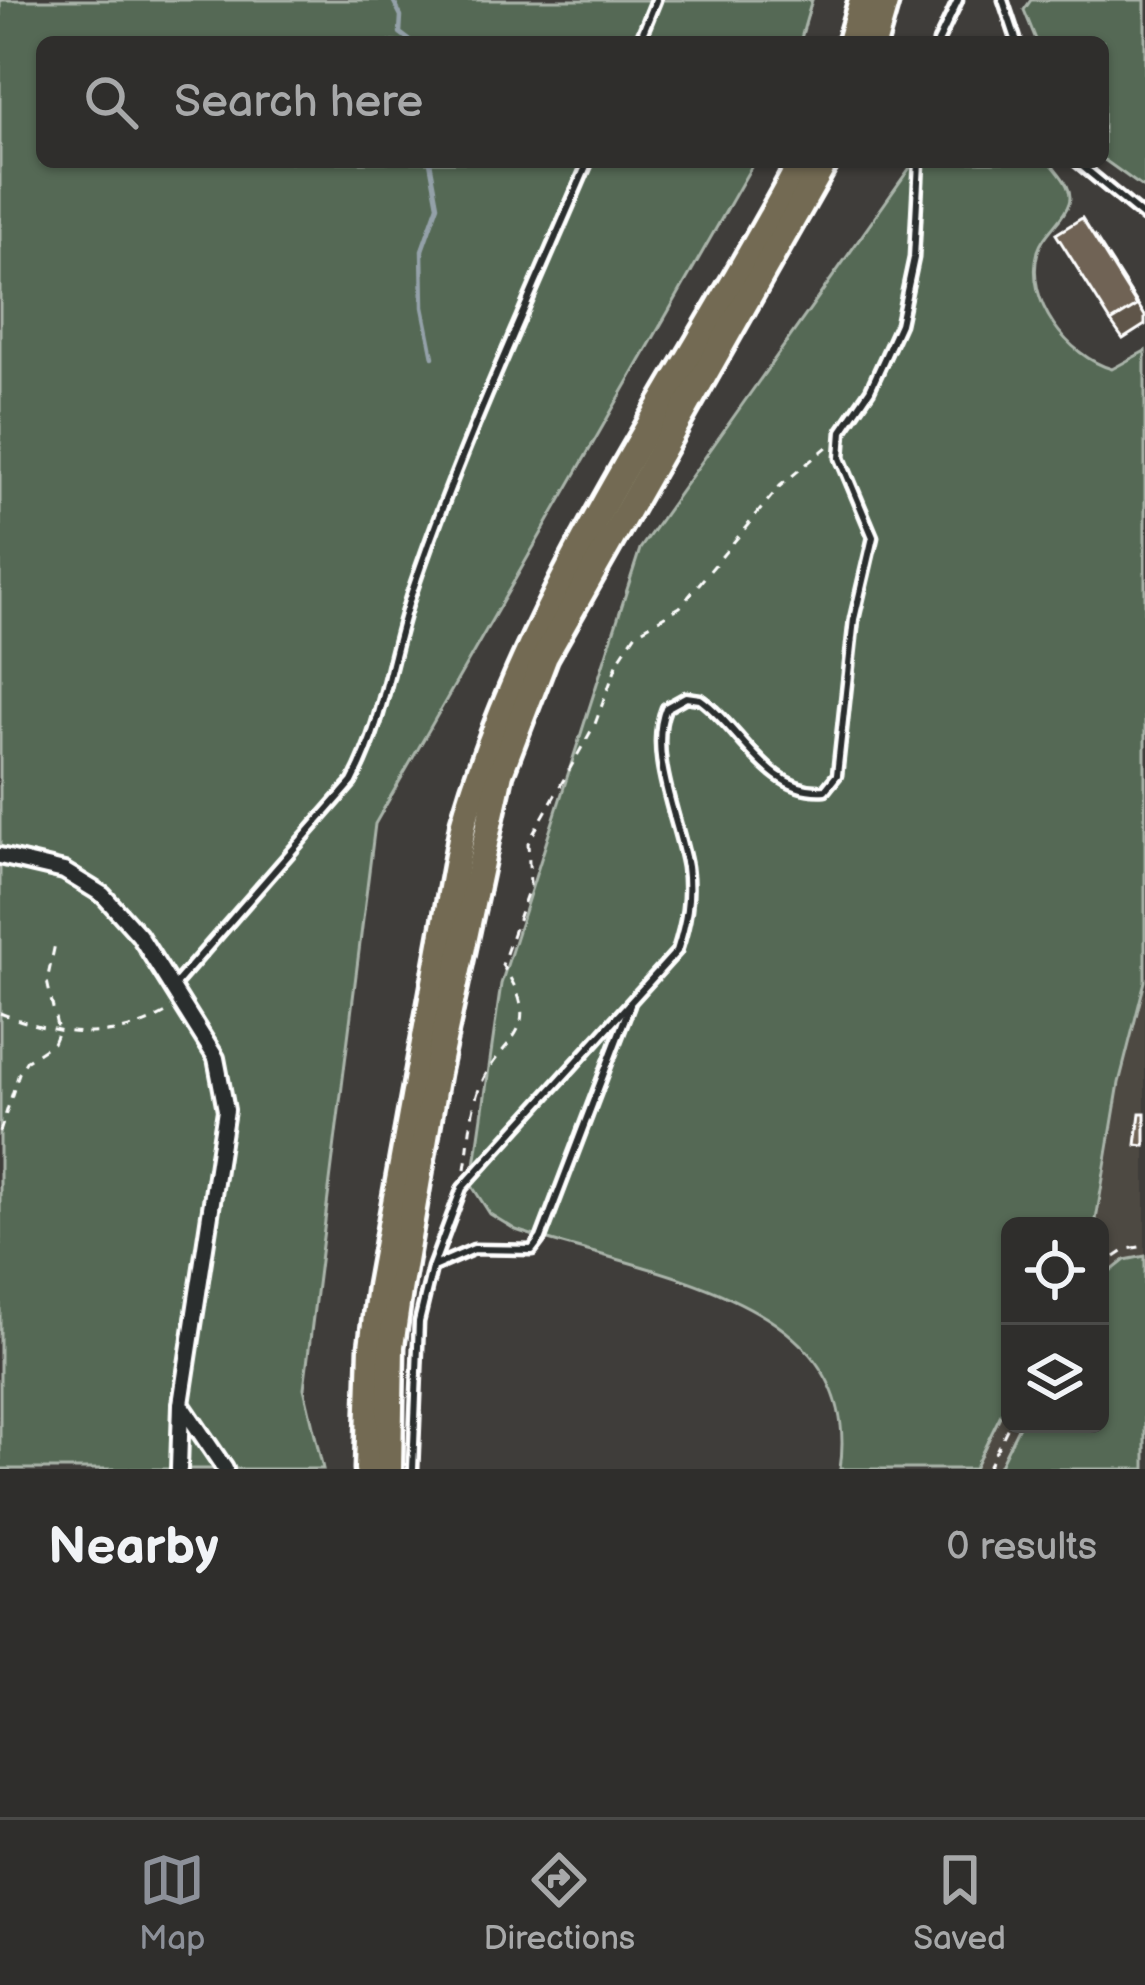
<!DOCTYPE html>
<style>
body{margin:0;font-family:"Balsamiq Sans",sans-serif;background:#3b3a38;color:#f1f3f6}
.controls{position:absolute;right:36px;bottom:36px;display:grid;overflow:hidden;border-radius:18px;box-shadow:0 3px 9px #0004}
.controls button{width:108px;height:108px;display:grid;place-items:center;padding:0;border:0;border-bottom:3px solid #4a4a48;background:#2f2e2c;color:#f1f3f6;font:60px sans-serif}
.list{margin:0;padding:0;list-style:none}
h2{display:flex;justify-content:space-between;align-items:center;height:156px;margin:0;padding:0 48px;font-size:51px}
h2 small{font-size:39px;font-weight:400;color:#a7a8a9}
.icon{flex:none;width:66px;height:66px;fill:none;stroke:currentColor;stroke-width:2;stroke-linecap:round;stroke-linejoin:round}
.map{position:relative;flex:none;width:1145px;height:1469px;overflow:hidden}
.search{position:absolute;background:#2f2e2c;box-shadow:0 3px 9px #0004;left:36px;right:36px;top:36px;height:132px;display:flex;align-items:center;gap:30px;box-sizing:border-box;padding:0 42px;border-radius:18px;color:#a7a8a9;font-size:45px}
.sheet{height:348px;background:#2f2e2c}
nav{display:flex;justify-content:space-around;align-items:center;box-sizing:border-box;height:168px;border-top:3px solid #4a4a48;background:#2f2e2c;font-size:33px;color:#a7a8a9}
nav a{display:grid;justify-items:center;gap:6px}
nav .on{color:#8c9099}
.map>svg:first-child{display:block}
.built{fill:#4d4842}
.green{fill:#546955;stroke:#aab4aa;stroke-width:3}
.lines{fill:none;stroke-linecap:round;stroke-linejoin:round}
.stream{stroke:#94a1a9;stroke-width:4.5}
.lane-casing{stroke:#fff;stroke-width:15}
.street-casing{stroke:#fff;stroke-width:22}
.highway-casing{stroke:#fff;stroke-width:33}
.path{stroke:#fff;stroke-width:3;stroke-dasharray:9 9;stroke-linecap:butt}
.lane{stroke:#2a2d2e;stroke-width:6}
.street{stroke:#2a2d2e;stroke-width:14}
.highway{stroke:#736b52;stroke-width:24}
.wall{fill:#5f5549;stroke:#fff;stroke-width:3}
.building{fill:#6f6355;stroke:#fff;stroke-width:3}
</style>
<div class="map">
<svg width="1145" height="1469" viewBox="0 0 1145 1469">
<rect width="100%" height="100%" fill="#3f3d3a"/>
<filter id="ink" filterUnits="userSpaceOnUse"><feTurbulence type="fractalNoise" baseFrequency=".00833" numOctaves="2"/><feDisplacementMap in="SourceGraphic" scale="24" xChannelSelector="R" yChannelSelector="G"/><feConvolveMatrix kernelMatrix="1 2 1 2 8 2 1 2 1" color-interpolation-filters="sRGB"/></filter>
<g filter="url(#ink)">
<!-- built -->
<path class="built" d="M1145 958V1469H895L1010 1264V1424H1100V1226H1040Z"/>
<!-- green -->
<g class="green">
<path d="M0 0H812L800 42H42V162H754L375 824 304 1388 323 1469H0Z"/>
<path d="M1031 0H1145V189L1103 159V42H1037L1024 10Z"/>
<path d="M914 162H1050C1059 174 1074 188 1069 203 1064 220 1043 233 1038 251 1024 301 1069 357 1112 369L1145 351V981L1119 1083 1095 1226H1010V1396L974 1469H840C866 1294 635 1271 516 1230L490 1214 472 1186 501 984 640 549Z"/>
<path d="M1145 1256V1469H998L1020 1424H1100V1280L1125 1260Z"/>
</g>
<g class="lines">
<!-- stream -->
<g class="stream">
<path d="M393 0 401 16 400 33 412 42"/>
<path d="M430 162 438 205 422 250 423 307 433 357"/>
</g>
<defs>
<g id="lane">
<path d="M1003 0 1017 42"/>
<path d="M639 42 656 0"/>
<path d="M938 42 958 0"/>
<path d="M1077 162 1145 218"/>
<path d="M173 987 352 782C385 720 390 655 413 589 462 444 528 303 588 162"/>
<path d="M435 1266 474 1249 532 1250 541 1238 630 1005"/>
<path d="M413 1469 419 1322 432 1268 462 1188 677 951C686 923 691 897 687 867 679 820 647 754 666 708L686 697 700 699C741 728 768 795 825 790L837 775 854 619 873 537 840 458 842 431 870 390 900 324 914 258 919 162"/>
</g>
<g id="street">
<path d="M0 856 64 871 103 895 139 935 216 1058 226 1110 181 1404 179 1469"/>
<path d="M181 1404 225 1469"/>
</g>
<g id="highway">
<path d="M850 42 862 0"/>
<path d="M874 42 886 0"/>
<path d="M368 1469 372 1347 380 1286 464 822C534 582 685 381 801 162"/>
<path d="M389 1469 391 1346 399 1291 436 1073 500 773 545 656 825 162"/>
</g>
</defs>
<!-- lane casing -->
<use href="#lane" class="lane-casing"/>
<!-- street casing -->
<use href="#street" class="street-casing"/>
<!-- highway casing -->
<use href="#highway" class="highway-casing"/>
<!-- path -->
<g class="path">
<path d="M0 1013C59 1036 115 1044 171 1010"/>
<path d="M0 1132 19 1073 27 1060 53 1043 58 1031 47 981 55 944"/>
<path d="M465 1169C469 1145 470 1116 478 1092 498 1034 550 1037 502 965L530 885 528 843 595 724 619 659 636 633 680 607 780 486 833 442"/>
<path d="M1100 1267 1127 1249 1145 1246"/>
<path d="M987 1469 1010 1423"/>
</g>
<!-- lane -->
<use href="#lane" class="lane"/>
<!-- street -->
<use href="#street" class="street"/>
<!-- highway -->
<use href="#highway" class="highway"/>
</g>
<!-- wall -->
<path class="wall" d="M1094 235 1145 316V325L1123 339 1111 322Z"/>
<!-- building -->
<g class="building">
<path d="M1082 218 1137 306 1111 322 1056 234Z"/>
<path d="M1140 1113H1145V1146L1136 1145Z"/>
</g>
</g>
</svg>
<div class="controls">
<button><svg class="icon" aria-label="locate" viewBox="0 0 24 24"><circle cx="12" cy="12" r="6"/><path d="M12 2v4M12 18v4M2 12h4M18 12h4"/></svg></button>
<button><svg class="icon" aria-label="layers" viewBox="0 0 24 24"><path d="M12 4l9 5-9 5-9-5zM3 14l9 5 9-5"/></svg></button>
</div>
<div class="search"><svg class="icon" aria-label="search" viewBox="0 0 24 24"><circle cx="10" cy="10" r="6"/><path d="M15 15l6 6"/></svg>Search here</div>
</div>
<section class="sheet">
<h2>Nearby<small>0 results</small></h2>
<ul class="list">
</ul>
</section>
<nav>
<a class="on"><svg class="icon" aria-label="map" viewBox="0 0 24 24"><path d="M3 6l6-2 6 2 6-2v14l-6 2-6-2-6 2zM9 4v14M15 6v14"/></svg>Map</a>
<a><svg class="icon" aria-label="directions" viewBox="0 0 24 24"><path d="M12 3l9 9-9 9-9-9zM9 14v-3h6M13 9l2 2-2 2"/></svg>Directions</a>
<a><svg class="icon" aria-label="saved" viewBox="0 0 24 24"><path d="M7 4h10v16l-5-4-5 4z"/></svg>Saved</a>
</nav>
